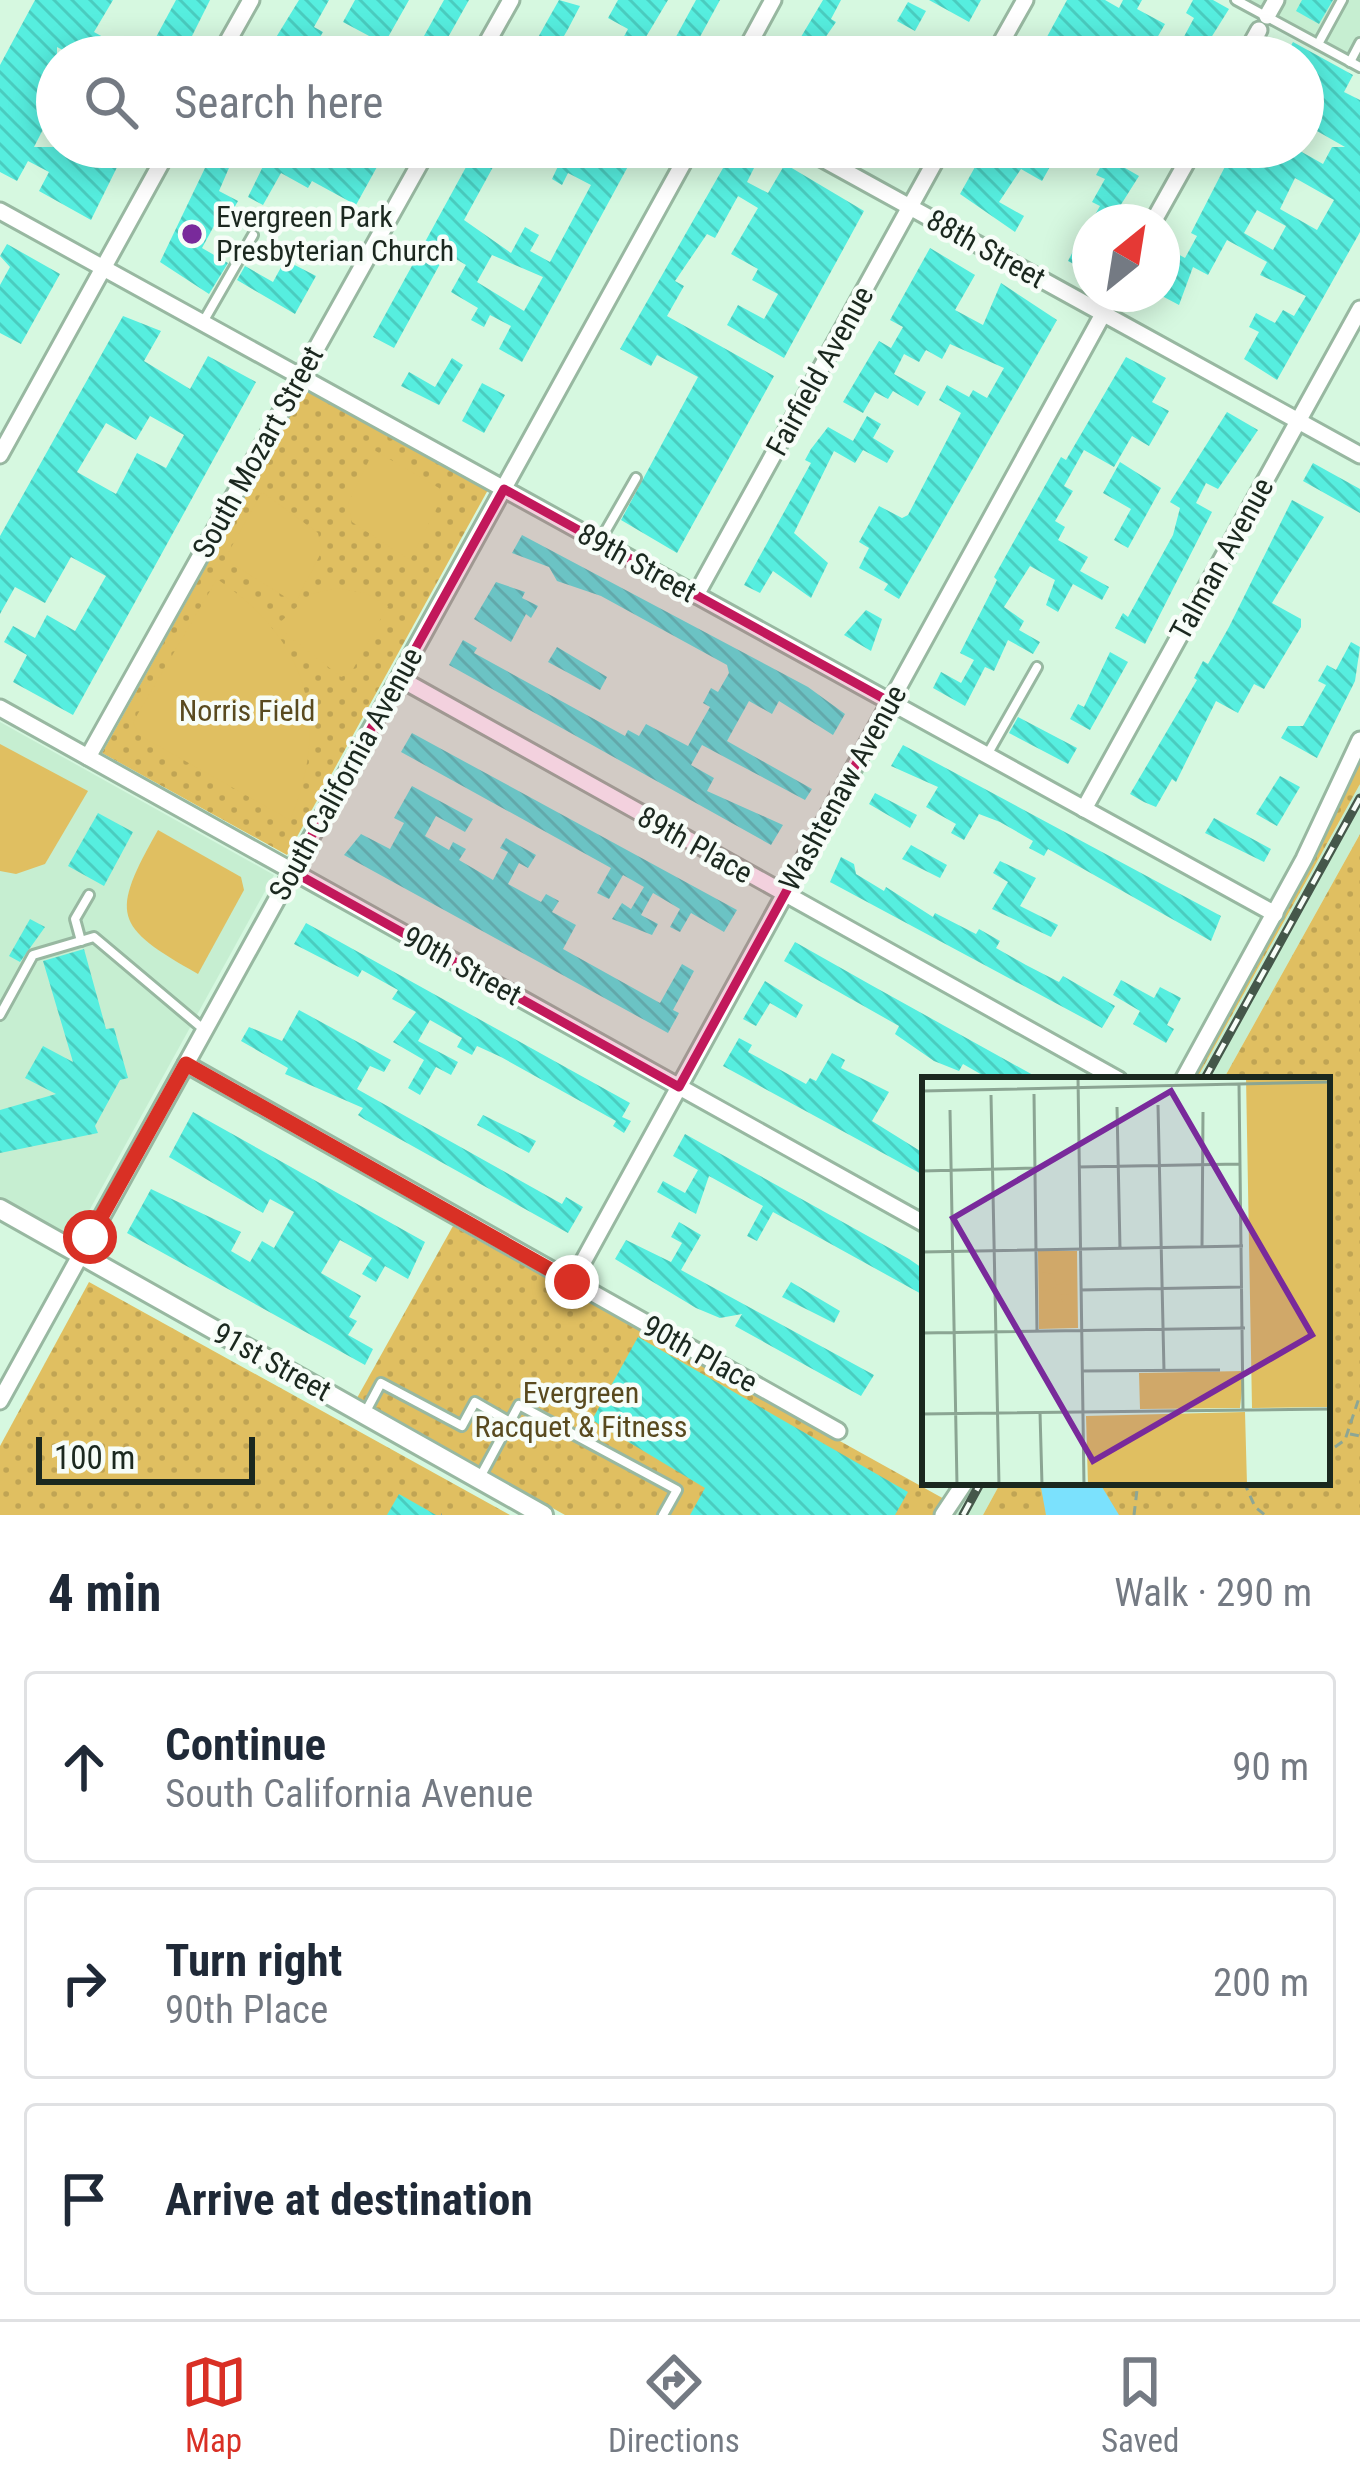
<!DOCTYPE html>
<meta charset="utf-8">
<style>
body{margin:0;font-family:"Roboto Condensed",sans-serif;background:#f2f2f3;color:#1f2937}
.compass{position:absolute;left:1072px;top:204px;width:108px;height:108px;border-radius:50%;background:#fff;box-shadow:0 6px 30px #0003;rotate:30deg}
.scale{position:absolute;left:36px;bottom:30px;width:219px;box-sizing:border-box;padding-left:12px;border:6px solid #1b281f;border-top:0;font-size:33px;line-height:42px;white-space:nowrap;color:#1b281f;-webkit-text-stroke:9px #f7fdf8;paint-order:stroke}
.stop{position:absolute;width:36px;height:36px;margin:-27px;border:9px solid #d93025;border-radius:50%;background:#fff}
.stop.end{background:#d93025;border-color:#fff;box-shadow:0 3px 12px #0008}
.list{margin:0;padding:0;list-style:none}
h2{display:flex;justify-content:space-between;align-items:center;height:156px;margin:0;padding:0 48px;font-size:51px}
h2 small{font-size:39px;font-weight:400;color:#747a83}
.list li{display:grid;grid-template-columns:78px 1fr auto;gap:36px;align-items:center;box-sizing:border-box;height:192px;margin:0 24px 24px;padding:0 24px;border:3px solid #e0e1e3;border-radius:12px}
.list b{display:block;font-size:45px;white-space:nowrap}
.list p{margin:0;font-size:39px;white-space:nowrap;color:#747a83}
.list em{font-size:39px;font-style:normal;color:#747a83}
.icon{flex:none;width:66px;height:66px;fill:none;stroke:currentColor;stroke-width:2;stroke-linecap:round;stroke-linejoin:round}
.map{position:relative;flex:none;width:1360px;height:1515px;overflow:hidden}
.search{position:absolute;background:#fff;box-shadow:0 6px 30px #0003;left:36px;right:36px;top:36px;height:132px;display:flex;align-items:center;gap:30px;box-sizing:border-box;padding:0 42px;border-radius:66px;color:#747a83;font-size:45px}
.sheet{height:804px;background:#fff}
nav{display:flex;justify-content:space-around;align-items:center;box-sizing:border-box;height:168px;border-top:3px solid #e0e1e3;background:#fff;font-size:33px;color:#747a83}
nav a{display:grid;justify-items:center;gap:6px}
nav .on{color:#d93025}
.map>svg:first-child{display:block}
.built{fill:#c6eed1}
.grass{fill:url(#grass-dots)}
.pitch{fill:#e0bf61}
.water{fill:#7be1fd}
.building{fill:url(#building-back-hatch);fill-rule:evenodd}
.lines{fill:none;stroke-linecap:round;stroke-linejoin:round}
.service-casing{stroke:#98b8a1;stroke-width:14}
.minor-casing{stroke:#98b8a1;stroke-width:21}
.tertiary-casing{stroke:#98b8a1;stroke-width:24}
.path{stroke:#8da694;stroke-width:3;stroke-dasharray:9 6;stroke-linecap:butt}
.service{stroke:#fff;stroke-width:8}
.minor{stroke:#fff;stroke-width:15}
.tertiary{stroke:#fff;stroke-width:18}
.rail-casing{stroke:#45574a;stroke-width:9}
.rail{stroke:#f7fdf8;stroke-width:4.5;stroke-dasharray:14;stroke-linecap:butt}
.route{stroke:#d93025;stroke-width:15}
.marked{fill:#c2185b;fill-opacity:0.2;stroke:#c2185b;stroke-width:9;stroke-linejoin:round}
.poi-dot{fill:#792a9b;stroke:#f7fdf8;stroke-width:4.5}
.labels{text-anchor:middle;stroke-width:9;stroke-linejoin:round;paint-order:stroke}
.poi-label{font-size:30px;fill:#1b281f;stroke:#f7fdf8;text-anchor:start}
.street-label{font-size:30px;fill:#1b281f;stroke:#f7fdf8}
.park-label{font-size:30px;fill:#594a1f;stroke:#f7fdf8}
.inset-road{fill:none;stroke:#8ba593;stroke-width:3}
.view{fill:#792a9b;fill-opacity:0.15;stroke:#792a9b;stroke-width:6}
.inset-edge{fill:none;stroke:#1b281f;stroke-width:6}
</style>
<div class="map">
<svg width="1360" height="1515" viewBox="0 0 1360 1515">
<defs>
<pattern id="grass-dots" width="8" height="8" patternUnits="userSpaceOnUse" patternTransform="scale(3)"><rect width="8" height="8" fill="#e0bf61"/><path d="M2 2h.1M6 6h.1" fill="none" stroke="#c0a454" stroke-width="1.8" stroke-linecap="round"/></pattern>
<pattern id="building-back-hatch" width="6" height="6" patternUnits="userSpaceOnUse" patternTransform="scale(3)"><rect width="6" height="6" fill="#56eedf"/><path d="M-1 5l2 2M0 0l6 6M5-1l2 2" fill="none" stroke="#4accbf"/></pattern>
</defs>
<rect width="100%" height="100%" fill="#d6f8e0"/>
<!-- built -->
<g class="built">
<path d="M1236 0H1360V67Z"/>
<path d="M0 722 274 875 73 1240 0 1199Z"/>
<path d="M1360 784V834L1223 1080H1196Z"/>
<path d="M971 1482H1001L983 1515H950Z"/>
</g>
<!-- grass -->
<g class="grass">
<path d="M306 387 489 488 287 855 102 753Z"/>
<path d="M1360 753V784L1196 1080H1189Z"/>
<path d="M1360 834V1515H983L1001 1482H1327V1080H1223Z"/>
<path d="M453 1226 946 1500 936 1515H565L357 1398Z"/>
<path d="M89 1282 510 1515H0V1446Z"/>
</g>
<!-- pitch -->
<g class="pitch">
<path d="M374 450 439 488 442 498 410 560 352 522 348 503Z"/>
<path d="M262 492 318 533 322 551 295 603 231 563 228 553Z"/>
<path d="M217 579C306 639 332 720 290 820L139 735 133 722Z"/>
<path d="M337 588 365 593 388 606 351 673 341 677 276 626 311 594Z"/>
<path d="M0 744 88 791 45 864 16 874 0 871Z"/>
<path d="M158 830 241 877 244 890 198 974C113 926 110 915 158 830Z"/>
</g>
<!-- water -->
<path class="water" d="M1040 1482H1099L1119 1515H1046Z"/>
<!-- building -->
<g class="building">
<path d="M35 0H113L94 32 139 57H76L57 47V102L34 147H127L91 220 39 191 49 172 28 161 17 181 0 172V65Z"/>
<path d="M176 0H210L183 54 155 39Z"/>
<path d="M299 0H329L314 27 323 32 316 44 339 57H264Z"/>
<path d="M355 0H409L387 39 414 54 444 0H469L437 57H360L371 37 343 22Z"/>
<path d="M559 0 580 6 568 29 552 57H527Z"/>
<path d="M618 0H668L634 57 616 51 628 29 608 18Z"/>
<path d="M696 0H720L689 57H665Z"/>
<path d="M823 0H841L831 19 836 22 814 54 820 57H789Z"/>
<path d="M929 0H981L969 22Z"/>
<path d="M1067 0H1105L1119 8 1123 0H1142L1137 9 1165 24 1149 52 1123 37 1112 57 1082 44 1075 57H1036Z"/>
<path d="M1193 0H1213L1229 9 1199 57H1173L1194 18 1186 13Z"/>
<path d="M1302 0H1333L1319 24 1296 11Z"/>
<path d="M908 2 926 11 915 31 897 21Z"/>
<path d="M1293 42 1353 75 1344 92 1360 100V232L1277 380 1244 359 1259 332 1249 327 1256 313 1275 323 1283 310 1294 316 1306 296 1260 275 1267 262 1227 240 1208 275 1193 267 1179 305 1162 296V280L1176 253 1185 258 1197 236 1191 233 1235 147H1293L1323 164 1332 147H1345L1303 123V57H1285ZM1295 178 1334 200 1317 230 1280 209ZM1257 210 1286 226 1273 250 1244 233Z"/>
<path d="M215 147H238L219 191 238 201 223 228 215 224 202 248 228 263 209 294 160 262Z"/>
<path d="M309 147H388L356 205 312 181 308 188 281 173 263 205 248 197 271 150 299 165Z"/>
<path d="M477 147H504L464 220 511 253 525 227 539 235 530 251 550 262 591 185 568 173 562 185 552 179 567 147 596 162 604 148 632 159 522 362 499 349 511 326 490 315 484 327 471 320 478 308 451 292 466 265 446 253 394 348 373 337ZM492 255 543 277 524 311 477 282Z"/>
<path d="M735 147 762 152 747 182 768 193 785 164 864 211 784 358 727 325 738 305 764 319 778 294 752 280 758 269 731 254 758 208 738 196 715 238 707 234 675 281 684 286 667 316 774 376 677 553 621 520 698 377 657 355 651 366 620 349Z"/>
<path d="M986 147H1061L1042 181 1021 169 999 202 1024 216 1015 232 960 194Z"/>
<path d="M1106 157 1139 176 1110 222H1091L1100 206 1092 202 1105 179 1096 175Z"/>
<path d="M1081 236 1090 241 1085 270 1068 261Z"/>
<path d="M7 244 60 274 21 344 0 333V285L10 267 0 256Z"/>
<path d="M930 248 975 275 955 310 983 325 1001 283 1057 320 899 599 884 590 888 584 859 568 869 548 859 542 879 506 902 518 908 515 961 413 939 400 947 385 969 397 973 390 987 398 1004 368 950 344 942 359 926 350 919 362 904 354 894 374 926 392 918 406 893 391 888 399 875 392 863 413 843 402 879 341 891 348 903 327 890 320Z"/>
<path d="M285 260 316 276 295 314 237 280 245 266 273 282Z"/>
<path d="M123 316 161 331 144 361 190 389 208 356 256 382 73 715 13 682 27 655 4 642 13 626 35 638 47 615 75 631 106 576 71 557 45 603 15 587 0 614V536ZM150 416 184 435 166 468 137 453 116 494 77 472 106 423 136 440Z"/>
<path d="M1126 357 1166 378 1152 402 1169 411 1149 446 1132 436 1114 467 1084 450 1064 486 1073 491 1055 521 1065 527 1058 540 1088 557 1080 571 1109 587 1102 600 1073 584 1058 612 1046 605 1055 580 1030 566 1004 607 1024 621 1019 630 1040 642 1033 654 1008 640 994 671 985 667 965 706 933 688 941 672 961 683 974 660 960 653 997 580 994 577 1061 457 1066 460Z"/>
<path d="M452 358 463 365 439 405 401 386 409 372 435 387Z"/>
<path d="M482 383 505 395 484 433 462 421Z"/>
<path d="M1227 412 1258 430 1218 489 1206 483 1196 503 1212 512 1145 644 1115 628 1123 613 1128 617 1173 535 1180 508 1170 502Z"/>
<path d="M867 416 881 424 873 438 894 451 887 463 863 450 855 463 834 451 794 533 828 563 811 598 773 571 760 593 744 585 811 463 805 460 811 449 828 427 853 441Z"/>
<path d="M1120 462 1161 488 1128 548 1114 540 1131 509 1103 493Z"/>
<path d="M1313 463 1360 489V513L1303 481Z"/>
<path d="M1292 500 1324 517 1272 603 1301 619V627L1264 689 1254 684 1238 713 1216 701 1176 782 1172 779 1156 807 1144 802 1130 794 1197 680 1194 678 1203 661 1208 664 1229 627Z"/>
<path d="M522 535 808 687 845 714 833 735 779 701 772 714 749 701 727 741 812 789 805 800 702 745 691 765 714 778 707 791 783 825 771 845 449 665 463 640 477 648 474 653 625 736 628 730 639 736 646 724 688 746 710 707 703 703 711 688 718 692 729 673 727 665 601 596 557 581 549 567 512 553Z"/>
<path d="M496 582 525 592 522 598 538 606 531 618 526 614 511 642 474 619Z"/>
<path d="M866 610 882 619 871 651 844 635Z"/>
<path d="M1351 642 1360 647 1355 681 1317 758 1281 738 1288 726H1303L1326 685 1318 681 1327 665 1336 670Z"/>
<path d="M557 647 607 677 600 690 548 662Z"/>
<path d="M1110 652 1128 662 1090 730 1070 719 1078 704 1084 707Z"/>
<path d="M1018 717 1077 748 1068 764 1009 733Z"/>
<path d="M412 733 737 910 724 932 691 913 680 932 670 927 680 909 653 893 641 915 658 924 652 935 612 919 622 903 631 909 644 887 623 875 609 899 597 893 611 868 401 752Z"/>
<path d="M903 745 1221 916 1211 941 1048 849 1044 856 1029 848 1033 841 1000 822 979 814 964 840 951 833 956 824 926 807 938 787 891 766Z"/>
<path d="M1280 776 1300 787 1277 826 1256 814Z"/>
<path d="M412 786 473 819 465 832 436 816 425 836 449 850 453 842 466 849 459 860 493 880 508 852 500 848 506 838 536 855 528 868 519 863 508 884 541 902 546 894 559 901 552 912 576 925 563 949 660 1003 682 964 694 971 673 1010 679 1013 668 1033 344 855 361 834 390 849 404 823 394 818Z"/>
<path d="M875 793 917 815 910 828 869 804Z"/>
<path d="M98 813 133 832 104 886 68 866Z"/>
<path d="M1214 818 1271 849 1264 862 1205 833Z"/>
<path d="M911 845 947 865 940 878 902 859Z"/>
<path d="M841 857 854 864 856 874 884 891 886 887 933 917 935 913 976 934 979 929 1000 941 996 948 1026 965 1059 982 1063 976 1115 1006 1102 1028 830 882Z"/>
<path d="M1000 861 1036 878 1020 906 1058 925 1051 937 992 909 1008 882 993 873Z"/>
<path d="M30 919 45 927 20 962 9 956Z"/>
<path d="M306 923 630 1103 622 1117 631 1121 624 1133 613 1126 616 1121 501 1057 477 1046 472 1055 457 1047 462 1038 430 1020 418 1041 458 1062 451 1075 436 1067 420 1095 408 1088 424 1060 393 1042 416 1012 392 999 398 990 362 970 358 977 294 944Z"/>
<path d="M795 942 871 985 1042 1080H991L963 1064 959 1071 934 1061 895 1034 899 1026 784 961Z"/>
<path d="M84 949 106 1029 114 1028 128 1078 120 1080 95 1126 98 1133 0 1153V1110L56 1094 25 1078 43 1046 73 1062 43 961Z"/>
<path d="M1121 980 1154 998 1160 987 1181 998 1167 1025 1174 1029 1166 1043 1133 1024 1140 1011 1113 995Z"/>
<path d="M765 981 803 1005 796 1018 770 1003 756 1026 743 1019Z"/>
<path d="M299 1010 391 1060 384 1072 370 1066 357 1089 562 1204 566 1197 583 1207 568 1233 364 1119 358 1115 363 1108 285 1074 288 1068 241 1041 249 1027 282 1041Z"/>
<path d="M739 1038 752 1045 748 1052 806 1084 810 1078 816 1081 832 1053 845 1060 841 1068 889 1092 872 1121 925 1154V1176L723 1066Z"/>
<path d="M193 1112 425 1242 408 1279 385 1266 376 1282 362 1274 372 1258 340 1240 321 1273 361 1296 349 1317 357 1321 348 1335 373 1349 365 1365 127 1233 151 1189 241 1232 231 1251 250 1262 262 1241 274 1248 294 1212 270 1199 263 1213 169 1157Z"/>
<path d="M483 1115 536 1141 529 1153 477 1125Z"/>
<path d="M685 1134 909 1259 925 1270V1296L773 1212 757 1241 747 1236 763 1206 709 1176 696 1214 657 1192 663 1181 685 1193 698 1170 673 1156Z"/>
<path d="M679 1222 701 1235 681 1270 874 1375 861 1396 735 1326 742 1314 720 1318 696 1308 615 1259 626 1240 671 1262 682 1243 671 1237Z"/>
<path d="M791 1282 840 1311 834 1323 782 1297Z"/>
<path d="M638 1337 908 1492 895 1515H690L705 1488 592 1420Z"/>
<path d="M399 1494 436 1515H387Z"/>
</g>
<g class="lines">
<defs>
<g id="service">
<path d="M1236 0 1360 67"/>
<path d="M1318 44 1342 0"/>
<path d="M1350 62 1360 43"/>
<path d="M203 322 253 235"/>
<path d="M601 539 636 478"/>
<path d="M987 755 1037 667"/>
<path d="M81 941 75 919 89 895"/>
<path d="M0 1015 33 955 94 937 202 1028"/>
<path d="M365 1413 381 1383 462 1426 475 1402 510 1422"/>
<path d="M479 1479 519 1405 677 1490 663 1515"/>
</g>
<g id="minor">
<path d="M1267 16 1276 0"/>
<path d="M219 57 251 0"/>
<path d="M479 57 511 0"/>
<path d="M742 57 773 0"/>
<path d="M993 57 1025 0"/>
<path d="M1244 57 1259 30"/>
<path d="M801 147 1360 455"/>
<path d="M0 211 1275 914"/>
<path d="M1153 222 1195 147"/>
<path d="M0 455 170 147"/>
<path d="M696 595 943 147"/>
<path d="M399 678 1119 1080"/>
<path d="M0 708 925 1224"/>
<path d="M88 757 429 147"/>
<path d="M1084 809 1360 309"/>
<path d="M186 1064 838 1431"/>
<path d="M1183 1080 1304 859 1360 740"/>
<path d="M572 1282 1114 294"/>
<path d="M0 1401 692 147"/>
<path d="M943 1515 965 1482"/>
</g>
<path id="tertiary" d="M0 1209 543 1515"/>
</defs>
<!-- service casing -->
<use href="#service" class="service-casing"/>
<!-- minor casing -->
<use href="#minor" class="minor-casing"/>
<!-- tertiary casing -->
<use href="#tertiary" class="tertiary-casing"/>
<!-- path -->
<g class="path">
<path d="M1350 1434 1360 1436"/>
<path d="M1335 1447 1345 1440 1360 1395"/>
<path d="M1244 1482 1255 1507 1265 1515"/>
<path d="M441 1515H442"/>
<path d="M1134 1515 1138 1482"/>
</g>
<!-- service -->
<use href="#service" class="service"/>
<!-- minor -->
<use href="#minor" class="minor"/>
<!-- tertiary -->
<use href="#tertiary" class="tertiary"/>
<defs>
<g id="rail">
<path d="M1204 1080 1360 798"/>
<path d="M963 1515 981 1482"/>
</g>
</defs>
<!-- rail casing -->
<use href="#rail" class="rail-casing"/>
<!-- rail -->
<use href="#rail" class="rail"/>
</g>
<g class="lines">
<!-- route -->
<path class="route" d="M90 1237 186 1064 572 1282"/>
</g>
<!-- marked area -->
<path class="marked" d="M504 489 890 702 679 1087 292 871Z"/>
<!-- markers -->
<circle class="poi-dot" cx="192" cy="234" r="12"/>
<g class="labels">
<!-- poi labels -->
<g class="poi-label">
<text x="216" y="227">Evergreen Park<tspan x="216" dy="34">Presbyterian Church</tspan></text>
</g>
<!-- street labels -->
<g class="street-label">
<text transform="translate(986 249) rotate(29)" y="10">88th Street</text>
<text transform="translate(820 371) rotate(-61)" y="10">Fairfield Avenue</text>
<text transform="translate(258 452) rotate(-61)" y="10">South Mozart Street</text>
<text transform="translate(1222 559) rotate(-61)" y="10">Talman Avenue</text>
<text transform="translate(637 563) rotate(29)" y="10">89th Street</text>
<text transform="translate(346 774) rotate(-61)" y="10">South California Avenue</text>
<text transform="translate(843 788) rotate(-61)" y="10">Washtenaw Avenue</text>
<text transform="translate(695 845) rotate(29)" y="10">89th Place</text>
<text transform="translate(462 966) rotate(29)" y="10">90th Street</text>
<text transform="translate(700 1354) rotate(29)" y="10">90th Place</text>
<text transform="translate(272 1362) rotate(29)" y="10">91st Street</text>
</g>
<!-- park labels -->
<g class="park-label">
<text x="247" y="721">Norris Field</text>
<text x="581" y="1403">Evergreen<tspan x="581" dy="34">Racquet &amp; Fitness</tspan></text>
</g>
</g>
<!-- overview -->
<g transform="translate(922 1077)">
<rect width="408" height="408" fill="#d6f8e0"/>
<path d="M324 0H408V330L330 331ZM116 174H155L156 251 117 252ZM322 294 318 331 218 332 217 296ZM323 335 325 408H166L164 339Z" fill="#e0bf61"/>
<path d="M119 195 131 197 135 208 149 202 148 218 136 217 153 245 119 244V214L134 211 119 208Z" fill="#e0bf61"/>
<path class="inset-road" d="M156 0 162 408M317 7 321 333M0 14 408 5M112 17 115 254M69 18 77 408M236 28 242 294M195 30 198 172M28 33 35 408M156 90 317 87M0 94 113 91M280 170 281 35M0 175 321 169M158 213 321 210M0 256 323 251M159 294 298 293M118 335 120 408M0 337 408 332"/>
<path class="view" d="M249 14 390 258 171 384 31 141Z"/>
<rect width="408" height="408" class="inset-edge"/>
</g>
</svg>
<svg class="compass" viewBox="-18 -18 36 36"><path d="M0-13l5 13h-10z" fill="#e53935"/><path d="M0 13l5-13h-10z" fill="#747a83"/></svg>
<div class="scale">100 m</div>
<div class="stop" style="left:90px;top:1237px"></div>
<div class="stop end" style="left:572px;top:1282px"></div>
<div class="search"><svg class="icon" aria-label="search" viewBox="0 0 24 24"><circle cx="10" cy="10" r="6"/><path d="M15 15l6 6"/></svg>Search here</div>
</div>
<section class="sheet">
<h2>4 min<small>Walk · 290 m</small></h2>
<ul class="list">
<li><svg class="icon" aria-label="ahead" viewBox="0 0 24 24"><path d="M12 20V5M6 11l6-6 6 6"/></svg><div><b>Continue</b><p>South California Avenue</p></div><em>90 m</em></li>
<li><svg class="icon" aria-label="right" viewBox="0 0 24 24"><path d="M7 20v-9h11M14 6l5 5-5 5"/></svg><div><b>Turn right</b><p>90th Place</p></div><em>200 m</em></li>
<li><svg class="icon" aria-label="arrive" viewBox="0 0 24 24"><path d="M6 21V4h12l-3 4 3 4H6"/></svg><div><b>Arrive at destination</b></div></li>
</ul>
</section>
<nav>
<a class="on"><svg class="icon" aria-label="map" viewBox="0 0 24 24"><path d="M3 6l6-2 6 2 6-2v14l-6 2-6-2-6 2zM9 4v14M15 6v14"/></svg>Map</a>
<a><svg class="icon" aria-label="directions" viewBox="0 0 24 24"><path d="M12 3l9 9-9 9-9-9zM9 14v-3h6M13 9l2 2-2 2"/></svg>Directions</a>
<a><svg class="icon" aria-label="saved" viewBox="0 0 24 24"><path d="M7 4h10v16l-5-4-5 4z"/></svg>Saved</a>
</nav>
